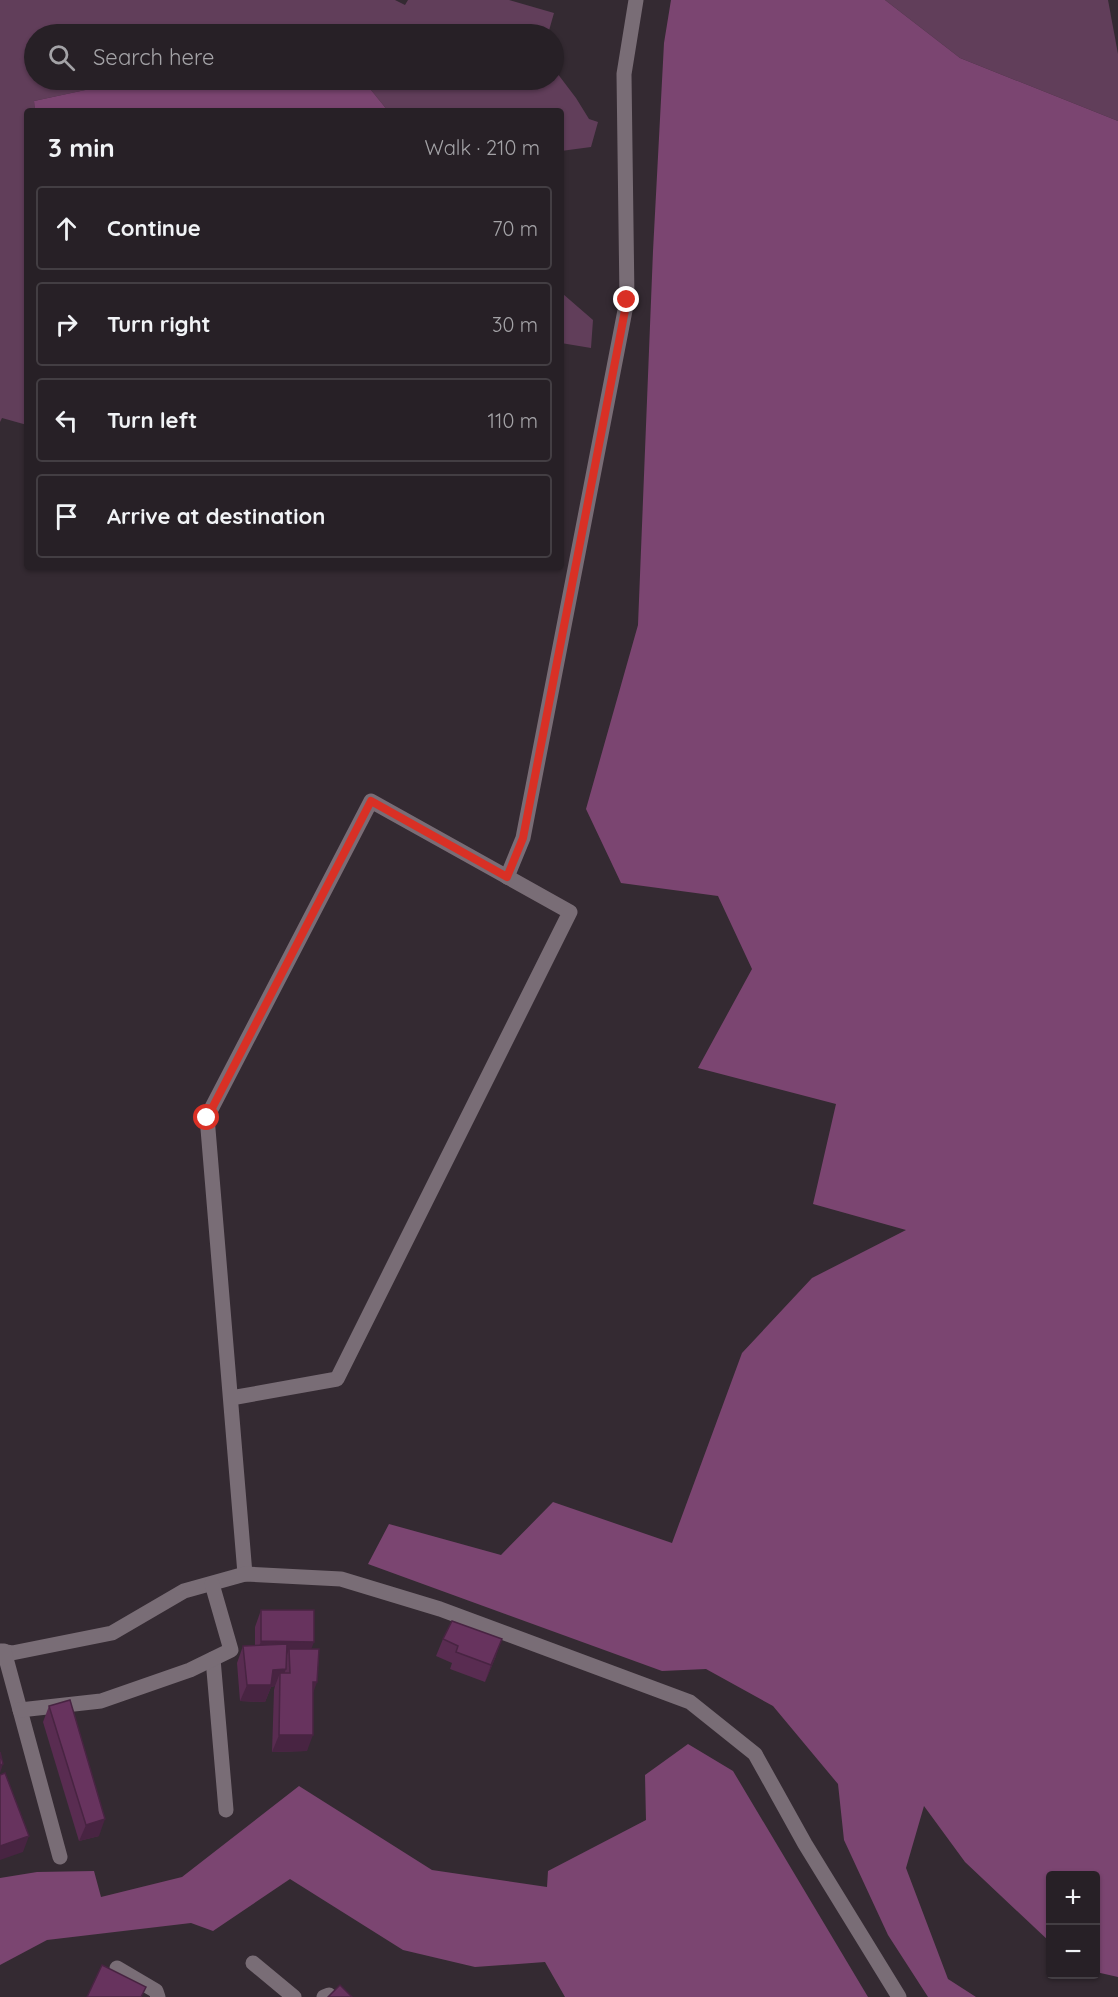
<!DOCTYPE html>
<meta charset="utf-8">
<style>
body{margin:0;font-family:Quicksand,sans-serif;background:#332d32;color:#f1f3f6}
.controls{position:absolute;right:18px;bottom:18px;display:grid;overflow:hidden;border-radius:6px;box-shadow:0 2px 4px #0004}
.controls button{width:54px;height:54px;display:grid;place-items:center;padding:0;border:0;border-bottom:2px solid #433e43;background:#272026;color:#f1f3f6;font:30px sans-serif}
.stop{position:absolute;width:18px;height:18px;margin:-14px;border:4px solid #d93025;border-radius:50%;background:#fff}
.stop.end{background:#d93025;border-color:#fff;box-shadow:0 2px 6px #0008}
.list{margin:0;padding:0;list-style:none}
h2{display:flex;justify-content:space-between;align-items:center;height:78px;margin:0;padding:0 24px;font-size:26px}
h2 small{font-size:20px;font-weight:400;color:#a4a3a7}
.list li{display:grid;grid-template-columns:39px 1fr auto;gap:18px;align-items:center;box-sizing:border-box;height:84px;margin:0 12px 12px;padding:0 12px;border:2px solid #433e43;border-radius:6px}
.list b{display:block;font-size:22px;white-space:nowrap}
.list em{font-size:20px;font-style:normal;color:#a4a3a7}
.icon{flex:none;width:33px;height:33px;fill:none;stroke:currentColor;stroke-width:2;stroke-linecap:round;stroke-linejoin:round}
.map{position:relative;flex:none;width:1118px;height:1997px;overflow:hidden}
.search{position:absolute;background:#272026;box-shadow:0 2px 4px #0004;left:24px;top:24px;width:540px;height:66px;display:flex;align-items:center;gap:15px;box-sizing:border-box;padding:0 21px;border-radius:33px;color:#a4a3a7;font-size:22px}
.panel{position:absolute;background:#272026;box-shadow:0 2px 4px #0004;left:24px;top:108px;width:540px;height:462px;border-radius:6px}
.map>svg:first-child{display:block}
.green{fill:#613e5a}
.forest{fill:#7b4571}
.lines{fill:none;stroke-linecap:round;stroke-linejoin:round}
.minor{stroke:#796d76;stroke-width:15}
.wall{fill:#592c51}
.shaded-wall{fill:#482442}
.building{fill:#67335e;stroke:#482442;stroke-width:1.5}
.route{stroke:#d93025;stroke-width:8}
</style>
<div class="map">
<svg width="1118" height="1997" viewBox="0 0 1118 1997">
<rect width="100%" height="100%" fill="#342a32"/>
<!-- green -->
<g class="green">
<path d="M0 0H395L405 5 408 0H509L554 13 548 34H34V80H132L34 101 35 111H27V425L2 418 0 422Z"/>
<path d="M885 0H1108L1118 54V121L960 58Z"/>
<path d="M554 69 576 98 589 119 598 122 591 147 561 151V111H388L363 80H554Z"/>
<path d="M561 287 563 294 593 320 591 348 561 343Z"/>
</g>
<!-- forest -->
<g class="forest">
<path d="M671 0H885L960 58 1118 121V1977L1096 1972V1876H1050V1942L965 1862 924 1806 906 1868 948 1979 976 1997H928L888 1935 844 1840 838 1784 773 1706 706 1669 662 1671 368 1564 389 1524 501 1555 553 1502 672 1543 742 1353 812 1278 906 1230 813 1204 836 1104 698 1068 752 969 718 896 621 883 586 809 638 625 653 251 664 43Z"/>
<path d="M132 80H363L388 111H35L34 101Z"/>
<path d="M688 1744 733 1771 868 1997H565L545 1962 475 1967 403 1950 290 1879 213 1931 191 1923 47 1940 0 1965V1878L37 1872 94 1871 101 1897 182 1877 299 1786 432 1870 547 1887 548 1871 646 1820 645 1775Z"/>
</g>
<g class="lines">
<!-- minor -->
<g class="minor">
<path d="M507 877 523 838 627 300 624 74 636 0"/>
<path d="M231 1398 337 1379 570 912 371 801 207 1117 245 1574"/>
<path d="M0 1651 12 1653 112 1633 184 1591 245 1574 341 1579 440 1609 690 1702 755 1754 805 1844 899 1997"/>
<path d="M4 1651 60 1857"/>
<path d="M213 1659 226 1810"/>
<path d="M20 1710 101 1701 190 1670 231 1650 212 1584"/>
<path d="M253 1963 294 1997"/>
<path d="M117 1968 156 1991 158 1997"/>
<path d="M324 1997 329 1995 331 1997"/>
</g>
</g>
<!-- wall -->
<g class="wall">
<path d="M261 1610 311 1649 313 1694 307 1751 272 1752 274 1690 275 1686 271 1687 265 1702 240 1701 237 1663 243 1646H255V1627Z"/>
<path d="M443 1639 496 1656 485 1682 450 1669 452 1663 436 1656Z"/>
<path d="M49 1706 99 1836 79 1841 43 1722Z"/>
</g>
<!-- shaded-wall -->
<g class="shaded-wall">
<path d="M502 1639 496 1656 485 1682 491 1665Z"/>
<path d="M261 1641 314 1642 308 1658 289 1649 286 1658 255 1657Z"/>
<path d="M286 1669 280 1686V1673L275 1686 271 1687 265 1702 240 1701 247 1685 273 1670Z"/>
<path d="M313 1682H317L311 1699Z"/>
<path d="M279 1735H313L307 1751 272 1752Z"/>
<path d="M3 1764 0 1773V1765Z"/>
<path d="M105 1819 99 1836 79 1841 86 1825Z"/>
<path d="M29 1836 23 1852 0 1860V1846Z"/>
</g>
<!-- building -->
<g class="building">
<path d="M261 1610H314V1642L261 1641Z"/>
<path d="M452 1621 502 1639 491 1665 456 1652 458 1646 443 1639Z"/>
<path d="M287 1644 286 1669 273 1670 271 1685H247L243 1646Z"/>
<path d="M289 1649H319L317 1682H313V1735H279L280 1673H290Z"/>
<path d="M70 1700 105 1819 86 1825 49 1706Z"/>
<path d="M0 1752 3 1764 0 1765Z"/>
<path d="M5 1773 29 1836 0 1846V1775Z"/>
<path d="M102 1965 146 1987 141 1997H87Z"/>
<path d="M340 1985 352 1997H328Z"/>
</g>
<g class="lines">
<!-- route -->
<path class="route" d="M207 1118 371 801 507 877 523 838 627 300"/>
</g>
</svg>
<div class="controls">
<button>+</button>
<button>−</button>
</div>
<div class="stop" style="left:207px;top:1118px"></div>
<div class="stop end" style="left:627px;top:300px"></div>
<div class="search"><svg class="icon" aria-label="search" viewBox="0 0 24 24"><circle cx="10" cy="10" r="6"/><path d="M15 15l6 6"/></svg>Search here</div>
<section class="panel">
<h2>3 min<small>Walk · 210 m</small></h2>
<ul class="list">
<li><svg class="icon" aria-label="ahead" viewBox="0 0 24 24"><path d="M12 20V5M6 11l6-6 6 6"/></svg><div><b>Continue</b></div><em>70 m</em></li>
<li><svg class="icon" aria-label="right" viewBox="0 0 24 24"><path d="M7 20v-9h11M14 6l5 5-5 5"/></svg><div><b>Turn right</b></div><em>30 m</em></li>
<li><svg class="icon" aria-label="left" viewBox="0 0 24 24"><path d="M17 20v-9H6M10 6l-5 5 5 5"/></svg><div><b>Turn left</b></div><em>110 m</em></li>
<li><svg class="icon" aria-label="arrive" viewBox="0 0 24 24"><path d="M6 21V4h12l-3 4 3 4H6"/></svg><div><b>Arrive at destination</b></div></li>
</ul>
</section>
</div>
